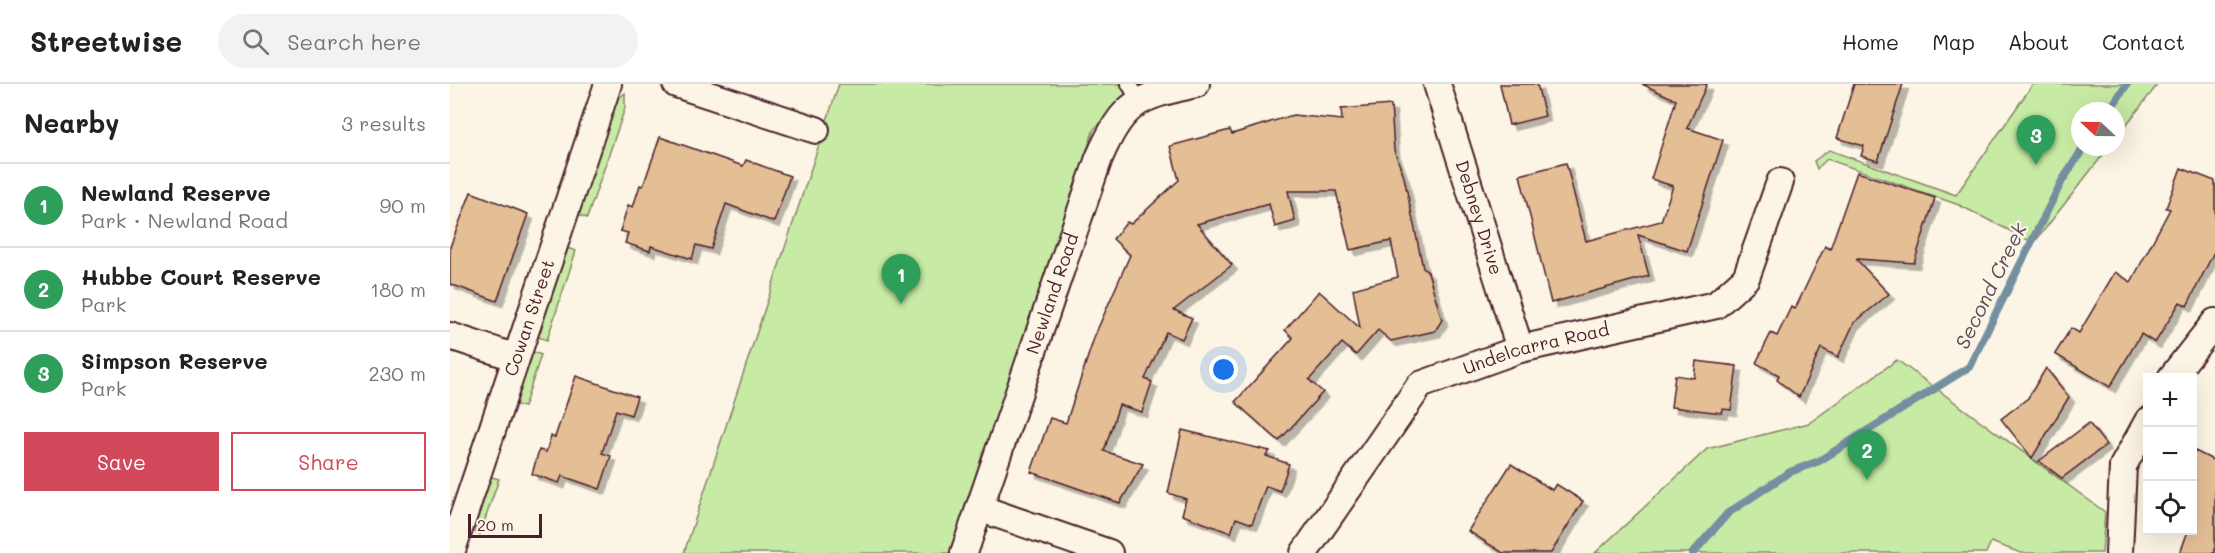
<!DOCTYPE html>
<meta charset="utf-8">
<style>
body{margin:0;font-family:Mali,sans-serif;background:#f2f2f2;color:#222}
.controls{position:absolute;right:18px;bottom:18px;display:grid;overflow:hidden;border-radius:0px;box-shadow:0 6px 24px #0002}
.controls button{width:54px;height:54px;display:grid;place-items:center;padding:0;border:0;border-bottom:2px solid #e0e0e0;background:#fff;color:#222;font:30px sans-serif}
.compass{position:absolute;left:1621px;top:18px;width:54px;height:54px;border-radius:50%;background:#fff;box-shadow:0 6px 24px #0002;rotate:292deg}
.scale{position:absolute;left:18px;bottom:15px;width:74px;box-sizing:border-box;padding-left:6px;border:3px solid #4a1f2b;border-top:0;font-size:16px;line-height:21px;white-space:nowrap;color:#4a1f2b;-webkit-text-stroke:4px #fcf5e5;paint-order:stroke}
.you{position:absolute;left:774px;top:286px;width:21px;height:21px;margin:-15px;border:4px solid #fff;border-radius:50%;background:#1a73e8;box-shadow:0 0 0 9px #1a73e833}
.badge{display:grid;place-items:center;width:39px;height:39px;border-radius:50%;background:#d1495b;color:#fff;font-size:20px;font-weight:700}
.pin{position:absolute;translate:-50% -50px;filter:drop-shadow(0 2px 3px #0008)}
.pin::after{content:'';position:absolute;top:32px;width:21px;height:18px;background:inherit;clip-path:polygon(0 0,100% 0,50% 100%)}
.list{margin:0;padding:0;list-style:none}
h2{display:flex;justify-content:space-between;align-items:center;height:78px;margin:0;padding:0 24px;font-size:26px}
h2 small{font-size:20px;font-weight:400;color:#767676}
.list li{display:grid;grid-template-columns:39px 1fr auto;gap:18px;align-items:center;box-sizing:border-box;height:84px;padding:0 24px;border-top:2px solid #e0e0e0}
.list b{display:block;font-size:22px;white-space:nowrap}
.list p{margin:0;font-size:20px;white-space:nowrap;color:#767676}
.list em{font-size:20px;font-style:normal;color:#767676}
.actions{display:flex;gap:12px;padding:18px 24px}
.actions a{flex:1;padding:14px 0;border:2px solid #d1495b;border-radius:0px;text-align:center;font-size:21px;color:#d1495b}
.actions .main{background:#d1495b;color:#fff}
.icon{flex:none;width:33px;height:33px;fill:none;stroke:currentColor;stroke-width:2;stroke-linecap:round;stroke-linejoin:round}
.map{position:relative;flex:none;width:1765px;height:469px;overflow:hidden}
header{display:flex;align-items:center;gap:36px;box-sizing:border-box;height:84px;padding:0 30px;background:#fff;border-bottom:2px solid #e0e0e0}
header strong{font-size:28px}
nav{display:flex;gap:33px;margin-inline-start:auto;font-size:21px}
.search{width:420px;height:54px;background:#f2f2f2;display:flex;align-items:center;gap:15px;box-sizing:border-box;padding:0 21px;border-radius:33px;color:#767676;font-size:22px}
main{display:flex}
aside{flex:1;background:#fff}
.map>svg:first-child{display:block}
.green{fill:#c7eba4;stroke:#888568;stroke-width:1.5}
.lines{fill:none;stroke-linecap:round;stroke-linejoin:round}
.stream{stroke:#738fa1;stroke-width:8}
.building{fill:#e4be95;stroke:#4a1f2b;stroke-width:1.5;filter:url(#shadow)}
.lane-casing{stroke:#4a1f2b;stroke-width:18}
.street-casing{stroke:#4a1f2b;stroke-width:30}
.lane{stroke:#fcf5e5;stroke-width:14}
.street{stroke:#fcf5e5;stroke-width:26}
.labels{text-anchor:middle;stroke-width:4.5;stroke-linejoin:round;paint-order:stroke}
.street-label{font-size:18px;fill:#4a1f2b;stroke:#fcf5e5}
.water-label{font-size:20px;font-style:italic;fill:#5b4e5c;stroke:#fcf5e5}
</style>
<header>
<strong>Streetwise</strong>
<div class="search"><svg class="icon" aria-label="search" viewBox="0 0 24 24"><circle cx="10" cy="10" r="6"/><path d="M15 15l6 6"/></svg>Search here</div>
<nav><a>Home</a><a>Map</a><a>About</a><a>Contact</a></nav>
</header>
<main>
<aside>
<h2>Nearby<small>3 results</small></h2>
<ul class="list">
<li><span class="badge" style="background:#2e9e5b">1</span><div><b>Newland Reserve</b><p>Park · Newland Road</p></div><em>90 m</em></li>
<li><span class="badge" style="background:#2e9e5b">2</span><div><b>Hubbe Court Reserve</b><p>Park</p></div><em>180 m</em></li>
<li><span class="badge" style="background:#2e9e5b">3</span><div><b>Simpson Reserve</b><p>Park</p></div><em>230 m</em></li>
</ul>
<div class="actions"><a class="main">Save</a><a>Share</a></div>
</aside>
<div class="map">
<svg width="1765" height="469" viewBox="0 0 1765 469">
<defs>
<filter id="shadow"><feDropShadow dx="5.5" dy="5.5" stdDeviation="0" flood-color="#0004"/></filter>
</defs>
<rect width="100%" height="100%" fill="#fcf5e5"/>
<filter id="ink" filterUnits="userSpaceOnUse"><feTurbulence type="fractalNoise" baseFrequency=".0167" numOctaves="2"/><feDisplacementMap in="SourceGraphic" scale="12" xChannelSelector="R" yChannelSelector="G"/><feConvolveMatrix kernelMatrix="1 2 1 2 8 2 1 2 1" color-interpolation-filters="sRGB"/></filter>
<g filter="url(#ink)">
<!-- green -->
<g class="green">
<path d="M389 0H698L644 45 502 469H234Z"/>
<path d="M1583 0H1708L1666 54V27H1630V63H1659L1584 159 1509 121 1377 75 1367 85 1364 77 1379 66 1506 111Z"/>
<path d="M175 9V24L137 134 125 130 164 18Z"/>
<path d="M114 163 126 167 97 256 85 252Z"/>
<path d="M81 267 91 271 74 323 63 320Z"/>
<path d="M1447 276 1655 428 1652 469H1571L1541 458 1536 469H1145L1257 365 1359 339Z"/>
<path d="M38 392 49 395 30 450 20 446Z"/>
</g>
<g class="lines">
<!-- stream -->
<g class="stream">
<path d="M1659 27 1677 0"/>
<path d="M1243 469 1278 429 1340 388 1369 377 1519 283 1612 97 1634 63"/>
</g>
</g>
<!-- building -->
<g class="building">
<path d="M1050 0H1087L1095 32 1059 41Z"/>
<path d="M1192 0H1257L1237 44 1273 56 1237 167 1188 151 1199 192 1101 219 1070 91 1116 79 1136 157 1211 137 1223 102 1201 95 1226 16Z"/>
<path d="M1404 0H1453L1428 77 1411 72 1414 62 1387 54Z"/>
<path d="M941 21 944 66 954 93 973 184 978 188 992 236 985 247 941 257 928 246 906 271 892 259 859 296 873 308 829 357 785 318 843 254 835 246 869 207 910 244 903 205 948 193 941 157 900 166 886 107H838L845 137 825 143 819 120 747 140 782 181 724 226 742 234 732 255 716 248 695 295 702 298 692 328 669 321 654 367 693 380 670 419 581 388 600 334 616 339 645 251 680 171 663 155 677 138 681 140 729 96 720 62 780 46 782 50 843 31 892 36 891 25Z"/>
<path d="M210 53 293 82 296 76 340 92 324 138 276 120 261 165 246 161 242 175 201 162 200 167 175 159 178 149 170 147 178 121 183 123 190 101 193 102Z"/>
<path d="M1731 84 1765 97V166L1737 222 1730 218 1705 259 1691 250 1660 303 1605 270 1621 244 1629 249 1665 188 1681 198 1720 125 1716 124Z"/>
<path d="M1407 88 1485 114 1464 179 1406 175 1439 210 1404 239 1388 273 1371 264 1349 313 1327 296 1329 291 1306 279 1321 249 1327 252 1341 223 1345 225 1375 162 1380 165Z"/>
<path d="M21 108 78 130 47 217 0 200V163Z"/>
<path d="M1246 277 1287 282 1281 326 1273 325 1272 329 1221 323 1225 291 1244 294Z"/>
<path d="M1596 284 1619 313 1582 374 1551 335 1578 314Z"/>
<path d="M126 292 187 313 181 331 166 326 152 369 161 372 150 405 112 392 109 399 82 390 89 366 96 368 101 352 105 353Z"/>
<path d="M1639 339 1656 361 1612 394 1589 377Z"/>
<path d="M732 346 820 367 816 372 839 380 830 407 816 402 802 440 786 434 781 449 732 431 736 415 718 409Z"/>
<path d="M1743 366 1765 377V469H1730L1738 447H1743Z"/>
<path d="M1061 380 1102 406 1106 400 1133 417 1101 469H1053L1018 447Z"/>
</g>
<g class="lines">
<defs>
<path id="lane" d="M679 0 689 16"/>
<g id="street">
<path d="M226 0 366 46"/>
<path id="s1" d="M987 0 1070 265"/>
<path d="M0 252 64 273"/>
<path d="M1721 294 1765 238"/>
<path d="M529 424 659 469"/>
<path id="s2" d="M1 469 158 0"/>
<path id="s3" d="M514 469 649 74C674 17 688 13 746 0"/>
<path id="s4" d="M854 469 970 301 1070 265 1266 221 1296 194 1330 98"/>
<path d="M1669 469 1673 382 1698 337"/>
</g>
</defs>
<!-- lane casing -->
<use href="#lane" class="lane-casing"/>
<!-- street casing -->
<use href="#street" class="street-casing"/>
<!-- lane -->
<use href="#lane" class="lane"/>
<!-- street -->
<use href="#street" class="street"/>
</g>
</g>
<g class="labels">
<!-- street labels -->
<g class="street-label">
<text dy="6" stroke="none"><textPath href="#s1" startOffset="140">Debney Drive</textPath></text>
<text dy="6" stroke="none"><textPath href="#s3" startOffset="274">Newland Road</textPath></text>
<text dy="6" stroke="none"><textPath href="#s2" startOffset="248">Cowan Street</textPath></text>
<text dy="6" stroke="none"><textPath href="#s4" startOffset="326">Undelcarra Road</textPath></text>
</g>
<!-- water labels -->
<g class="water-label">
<text transform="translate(1541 202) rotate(-64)" y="7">Second Creek</text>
</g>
</g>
</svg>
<div class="controls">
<button>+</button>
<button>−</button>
<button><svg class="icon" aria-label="locate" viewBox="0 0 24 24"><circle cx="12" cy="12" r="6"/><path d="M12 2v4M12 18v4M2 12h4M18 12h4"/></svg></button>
</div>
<svg class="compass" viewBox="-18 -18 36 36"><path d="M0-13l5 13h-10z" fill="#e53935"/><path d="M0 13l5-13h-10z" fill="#767676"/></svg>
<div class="scale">20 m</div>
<div class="you"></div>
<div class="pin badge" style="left:451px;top:220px;background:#2e9e5b">1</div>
<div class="pin badge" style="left:1417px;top:396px;background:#2e9e5b">2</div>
<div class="pin badge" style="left:1586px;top:81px;background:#2e9e5b">3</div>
</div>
</main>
